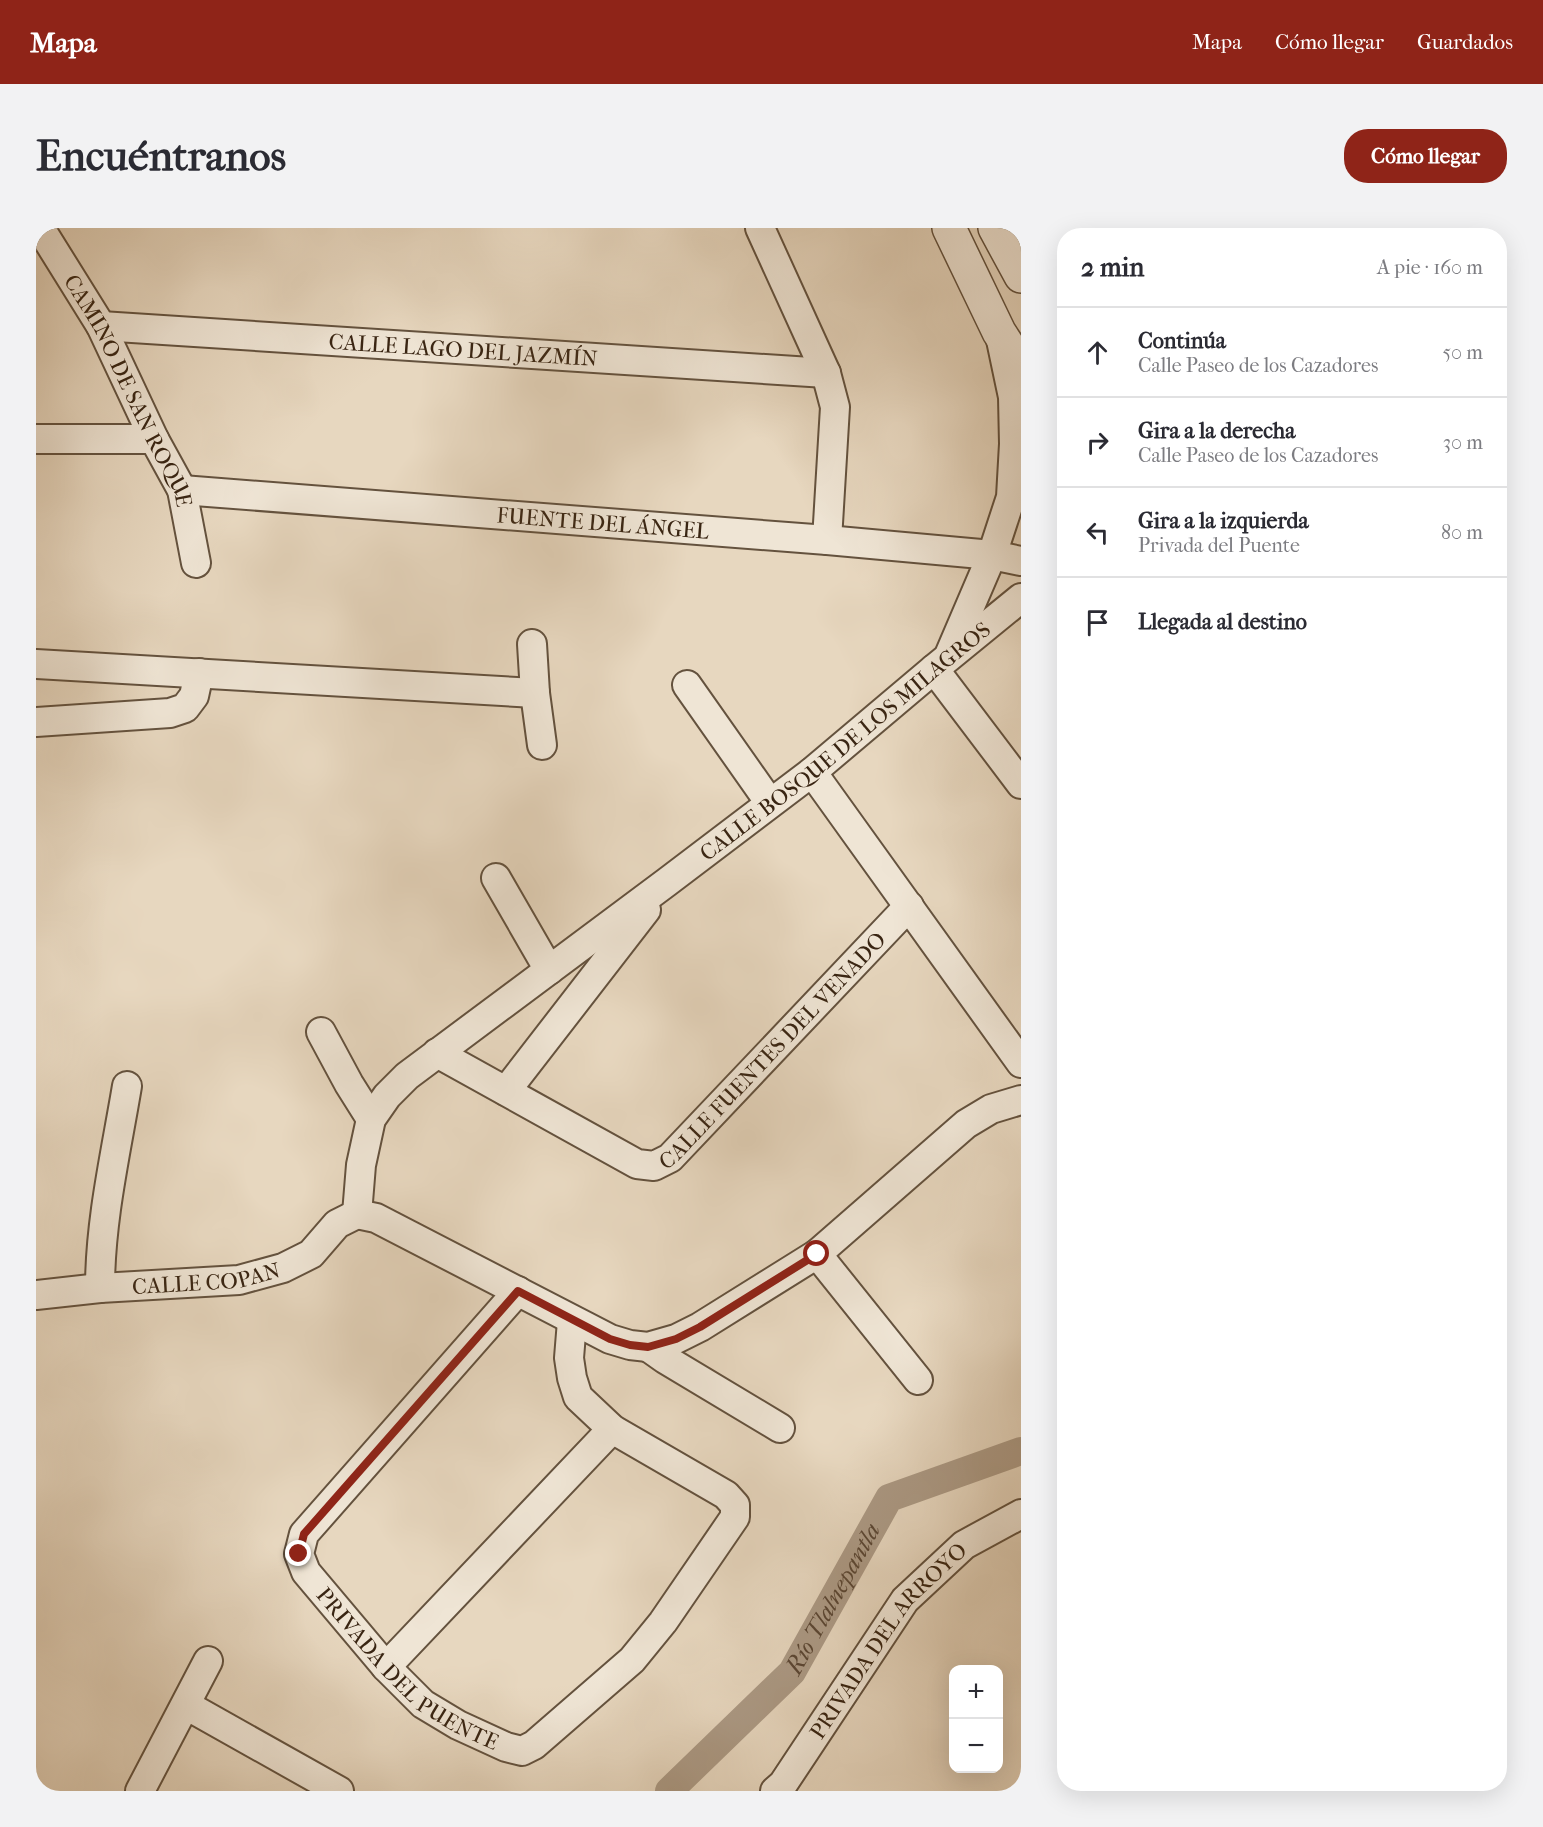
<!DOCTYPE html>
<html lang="es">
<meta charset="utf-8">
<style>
body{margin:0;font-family:"IM FELL French Canon",serif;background:#f2f2f3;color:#2b2b33}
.controls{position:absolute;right:18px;bottom:18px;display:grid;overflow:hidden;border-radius:12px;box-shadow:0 6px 24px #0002}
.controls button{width:54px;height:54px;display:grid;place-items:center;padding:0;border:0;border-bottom:2px solid #e1e1e2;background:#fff;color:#2b2b33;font:30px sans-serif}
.stop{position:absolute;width:18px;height:18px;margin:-14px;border:4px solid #8f2418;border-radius:50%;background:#fff}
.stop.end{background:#8f2418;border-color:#fff;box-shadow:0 2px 6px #0008}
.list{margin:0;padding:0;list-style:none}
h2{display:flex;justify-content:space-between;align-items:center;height:78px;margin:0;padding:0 24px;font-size:26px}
h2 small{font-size:20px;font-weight:400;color:#7c7c81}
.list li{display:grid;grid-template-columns:39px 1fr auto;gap:18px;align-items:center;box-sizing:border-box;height:90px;padding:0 24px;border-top:2px solid #e1e1e2}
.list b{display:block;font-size:22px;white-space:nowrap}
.list p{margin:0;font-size:20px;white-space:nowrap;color:#7c7c81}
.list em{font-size:20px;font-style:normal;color:#7c7c81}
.icon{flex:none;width:33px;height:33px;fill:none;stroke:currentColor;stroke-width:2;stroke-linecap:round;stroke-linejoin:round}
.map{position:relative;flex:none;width:985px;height:1563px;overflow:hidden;border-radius:24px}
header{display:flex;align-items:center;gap:36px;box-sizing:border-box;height:84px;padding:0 30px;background:#8f2418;color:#fff}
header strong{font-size:28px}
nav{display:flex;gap:33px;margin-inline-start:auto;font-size:21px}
.intro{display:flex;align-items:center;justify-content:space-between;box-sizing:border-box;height:144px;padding:0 36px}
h1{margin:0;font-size:42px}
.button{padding:15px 27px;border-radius:24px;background:#8f2418;color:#fff;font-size:21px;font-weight:700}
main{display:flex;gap:36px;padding:0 36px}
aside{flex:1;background:#fff;border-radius:24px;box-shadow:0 6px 24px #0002}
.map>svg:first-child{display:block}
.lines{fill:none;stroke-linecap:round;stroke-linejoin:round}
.canal{stroke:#ac9a85;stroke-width:28}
.minor-casing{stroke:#64523e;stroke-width:32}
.tertiary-casing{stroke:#64523e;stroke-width:36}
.minor{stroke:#efe5d5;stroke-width:28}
.tertiary{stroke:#efe5d5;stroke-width:33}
.route{stroke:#8f2418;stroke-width:8}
.labels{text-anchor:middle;stroke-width:5;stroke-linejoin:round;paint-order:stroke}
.street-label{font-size:22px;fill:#392513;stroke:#efe5d5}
.water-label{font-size:24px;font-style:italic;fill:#5c4835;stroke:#efe5d5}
</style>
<header>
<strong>Mapa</strong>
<nav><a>Mapa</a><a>Cómo llegar</a><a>Guardados</a></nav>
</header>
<div class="intro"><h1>Encuéntranos</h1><a class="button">Cómo llegar</a></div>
<main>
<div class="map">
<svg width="985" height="1563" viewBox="0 0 985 1563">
<rect width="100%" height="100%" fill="#e7d7bf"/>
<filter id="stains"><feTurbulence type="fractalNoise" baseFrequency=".00333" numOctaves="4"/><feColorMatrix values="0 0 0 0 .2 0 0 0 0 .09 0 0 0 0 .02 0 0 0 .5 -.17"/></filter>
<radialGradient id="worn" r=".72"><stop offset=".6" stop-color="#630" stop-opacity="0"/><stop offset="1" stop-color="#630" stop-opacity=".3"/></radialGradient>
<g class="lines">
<!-- canal -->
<path class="canal" id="s1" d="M633 1563 756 1444 853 1270 985 1223"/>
<defs>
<g id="minor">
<path id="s2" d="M4 0 65 98 118 211 146 262 160 335"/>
<path d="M724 0 790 145 799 179 791 312"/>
<path id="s3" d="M65 98 790 145"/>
<path d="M0 211H118"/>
<path id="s4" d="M146 262 791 312 956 327 985 333"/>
<path d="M496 416 499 465 506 517"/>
<path d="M914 425 956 327 975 269 978 216 977 169 965 112"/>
<path d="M0 436 499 465"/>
<path d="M898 441 985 556"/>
<path d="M651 457 734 575"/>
<path d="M0 494 134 485 149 480 158 468 163 445"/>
<path d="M776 544 985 835"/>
<path d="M460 650 513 742"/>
<path d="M285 804 313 856 335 891"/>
<path id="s5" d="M401 825 601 936 618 938 634 930 873 678"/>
<path d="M470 863 610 682"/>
<path id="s6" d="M321 986 325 937 335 891 351 868 371 848 631 654 776 544 898 441 985 370"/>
<path d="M321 986 340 990 574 1111 594 1117 612 1119 640 1111 664 1099 781 1026 930 896 955 881 985 872"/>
<path d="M781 1026 882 1152"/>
<path d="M64 1060C64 992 80 924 91 858"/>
<path id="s7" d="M482 1063 268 1306 263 1326 270 1344 350 1439 387 1476 422 1497 470 1519 486 1523 498 1517 596 1432 627 1394 699 1289V1277L690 1267 576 1201 542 1169 536 1150 533 1130 536 1093"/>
<path id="s8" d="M0 1067 64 1060 203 1052 247 1040 275 1026 301 996 321 986"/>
<path d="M612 1119 629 1131 744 1200"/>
<path d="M350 1439 576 1201"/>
<path d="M150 1477 303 1563"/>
<path d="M104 1563 172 1433"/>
<path id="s9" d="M739 1563 747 1556 869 1372 928 1317 985 1286"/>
</g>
<g id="tertiary">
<path d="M913 0 963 104 985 138"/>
<path d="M959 0 985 48"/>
</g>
</defs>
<!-- minor casing -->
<use href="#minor" class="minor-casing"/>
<!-- tertiary casing -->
<use href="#tertiary" class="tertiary-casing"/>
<!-- minor -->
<use href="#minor" class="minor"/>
<!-- tertiary -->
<use href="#tertiary" class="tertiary"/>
</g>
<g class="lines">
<!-- route -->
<path class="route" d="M263 1326 268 1306 482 1063 574 1111 594 1117 612 1119 640 1111 664 1099 781 1026"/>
</g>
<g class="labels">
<!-- street labels -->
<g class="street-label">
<text dy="8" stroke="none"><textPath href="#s3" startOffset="363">CALLE LAGO DEL JAZMÍN</textPath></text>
<text dy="8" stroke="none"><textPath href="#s2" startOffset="186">CAMINO DE SAN ROQUE</textPath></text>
<text dy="8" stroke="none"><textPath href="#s4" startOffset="422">FUENTE DEL ÁNGEL</textPath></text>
<text dy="8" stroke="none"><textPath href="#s6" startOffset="704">CALLE BOSQUE DE LOS MILAGROS</textPath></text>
<text dy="8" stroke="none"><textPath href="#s5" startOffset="412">CALLE FUENTES DEL VENADO</textPath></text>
<text dy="8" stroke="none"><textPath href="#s8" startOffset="171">CALLE COPAN</textPath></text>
<text dy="8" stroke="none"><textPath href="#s9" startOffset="189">PRIVADA DEL ARROYO</textPath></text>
<text dy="8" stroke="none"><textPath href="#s7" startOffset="506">PRIVADA DEL PUENTE</textPath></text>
</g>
<!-- water labels -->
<g class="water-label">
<text dy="8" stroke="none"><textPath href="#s1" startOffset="255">Río Tlalnepantla</textPath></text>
</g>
</g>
<rect width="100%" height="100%" filter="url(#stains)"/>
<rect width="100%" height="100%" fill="url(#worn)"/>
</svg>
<div class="controls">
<button>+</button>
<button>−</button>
</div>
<div class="stop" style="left:781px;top:1026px"></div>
<div class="stop end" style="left:263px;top:1326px"></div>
</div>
<aside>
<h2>2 min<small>A pie · 160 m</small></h2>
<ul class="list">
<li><svg class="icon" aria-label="ahead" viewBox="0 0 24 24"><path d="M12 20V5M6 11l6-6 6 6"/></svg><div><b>Continúa</b><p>Calle Paseo de los Cazadores</p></div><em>50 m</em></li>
<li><svg class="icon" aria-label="right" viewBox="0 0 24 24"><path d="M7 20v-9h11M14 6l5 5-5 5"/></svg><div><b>Gira a la derecha</b><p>Calle Paseo de los Cazadores</p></div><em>30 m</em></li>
<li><svg class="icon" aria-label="left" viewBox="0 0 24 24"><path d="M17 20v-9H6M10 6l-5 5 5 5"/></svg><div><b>Gira a la izquierda</b><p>Privada del Puente</p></div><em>80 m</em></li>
<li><svg class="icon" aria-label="arrive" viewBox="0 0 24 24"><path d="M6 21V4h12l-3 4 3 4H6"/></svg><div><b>Llegada al destino</b></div></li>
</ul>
</aside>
</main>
